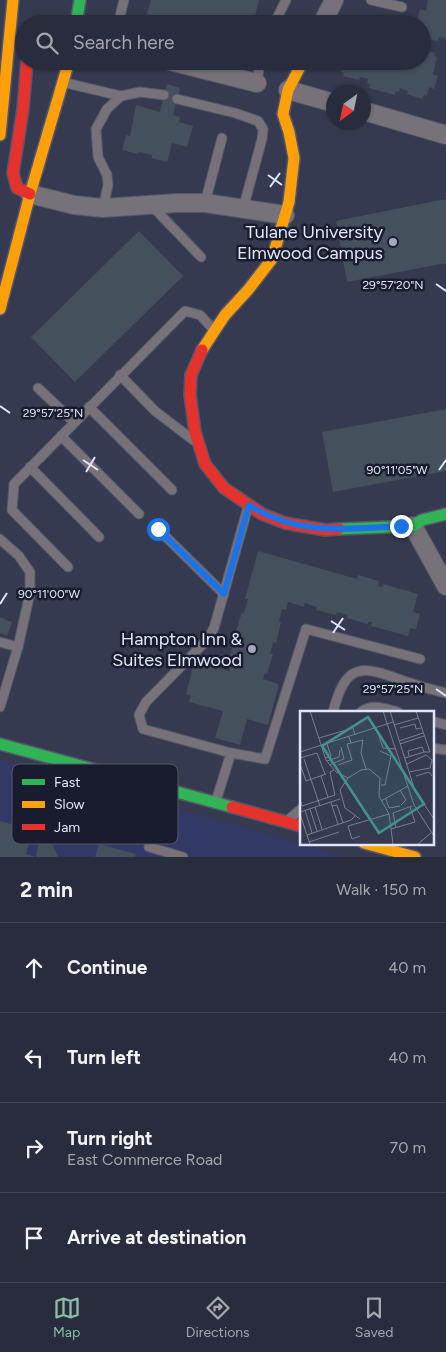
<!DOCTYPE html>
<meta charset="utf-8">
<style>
body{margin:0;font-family:Figtree,sans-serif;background:#303443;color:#f1f3f6}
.compass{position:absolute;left:326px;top:85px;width:45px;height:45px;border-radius:50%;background:#282c3c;box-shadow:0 1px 4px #0004;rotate:213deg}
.stop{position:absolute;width:15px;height:15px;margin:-11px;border:4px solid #1a73e8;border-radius:50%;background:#fff}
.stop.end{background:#1a73e8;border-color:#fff;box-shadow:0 1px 5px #0008}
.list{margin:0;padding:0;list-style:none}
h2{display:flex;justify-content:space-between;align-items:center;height:65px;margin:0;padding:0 20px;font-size:21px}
h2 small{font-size:16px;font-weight:400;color:#a5a7af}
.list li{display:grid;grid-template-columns:32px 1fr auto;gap:15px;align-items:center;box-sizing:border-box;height:90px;padding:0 20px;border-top:1px solid #444856}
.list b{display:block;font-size:19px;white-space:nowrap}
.list p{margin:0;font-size:16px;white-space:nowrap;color:#a5a7af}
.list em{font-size:16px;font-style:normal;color:#a5a7af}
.icon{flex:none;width:28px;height:28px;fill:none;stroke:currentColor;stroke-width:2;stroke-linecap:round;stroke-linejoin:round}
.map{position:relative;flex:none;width:446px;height:857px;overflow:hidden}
.search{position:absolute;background:#282c3c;box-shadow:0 1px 4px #0004;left:15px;right:15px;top:15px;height:55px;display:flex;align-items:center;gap:12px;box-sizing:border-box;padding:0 18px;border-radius:28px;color:#a5a7af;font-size:19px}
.sheet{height:425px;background:#282c3c}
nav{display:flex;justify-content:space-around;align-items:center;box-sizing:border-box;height:70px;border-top:1px solid #444856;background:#282c3c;font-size:14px;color:#a5a7af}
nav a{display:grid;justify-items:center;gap:2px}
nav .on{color:#8abfa5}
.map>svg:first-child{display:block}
.built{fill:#323966}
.building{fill:#44505c}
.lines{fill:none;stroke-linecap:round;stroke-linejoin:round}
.lane-casing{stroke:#545769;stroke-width:11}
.street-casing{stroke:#545769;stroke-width:20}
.fast-casing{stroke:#545769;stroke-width:14}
.slow-casing{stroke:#545769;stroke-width:14}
.jam-casing{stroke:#545769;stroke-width:14}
.lane{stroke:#777179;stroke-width:9}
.street{stroke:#777179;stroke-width:18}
.fast{stroke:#30b455;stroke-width:11}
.slow{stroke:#ff9f0a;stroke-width:11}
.jam{stroke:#e5322d;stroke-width:11}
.route{stroke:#1a73e8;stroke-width:6}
.ticks{fill:none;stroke:#e0e5fa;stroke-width:2}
.poi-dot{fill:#a4a9be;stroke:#181c2e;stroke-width:2}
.labels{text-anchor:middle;stroke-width:5;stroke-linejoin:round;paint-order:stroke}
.poi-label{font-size:18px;fill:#e0e5fa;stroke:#181c2e;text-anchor:end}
.inset-road{fill:none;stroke:#7a7e94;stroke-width:1}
.view{fill:#439291;fill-opacity:0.15;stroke:#439291;stroke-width:2.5}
.inset-edge{fill:none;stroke:#e0e5fa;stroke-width:2.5}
.key{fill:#181c2e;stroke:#54586b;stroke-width:1}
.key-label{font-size:14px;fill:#e0e5fa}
.ticks-label{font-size:12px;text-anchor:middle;fill:#e0e5fa;stroke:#181c2e;stroke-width:5;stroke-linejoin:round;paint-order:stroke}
</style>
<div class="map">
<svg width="446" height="857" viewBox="0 0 446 857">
<rect width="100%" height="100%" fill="#363a50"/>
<!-- built -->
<path class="built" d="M0 760 346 857H0Z"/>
<!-- building -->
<g class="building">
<path d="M151 0H259L253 24H160L145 20Z"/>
<path d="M428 0H446V39L439 37 438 41 422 37 423 23 417 21 420 9 426 11Z"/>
<path d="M422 49 435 53 434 56 437 57 433 74 438 76 434 89 429 87 427 96 424 95 422 99 407 94 408 91 400 88 399 92 396 91 395 95 369 88 370 84 367 83 368 79 360 77 359 80 343 76 344 73 341 72 343 64 335 62 422 61Z"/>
<path d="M167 84 180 88 173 115 180 117 179 122 193 126 187 147 172 143 167 162 152 158V155L138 152V154L122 150 126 135 130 136 136 105 160 112Z"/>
<path d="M446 199V263L347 282 336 221Z"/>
<path d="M139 231 183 276 75 382 31 337Z"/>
<path d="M446 409V471L333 492 322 432Z"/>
<path d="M258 551 357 579 358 575 379 581 378 586 382 587 383 584 418 594 413 612 420 614 416 629 410 628 408 636 371 626 372 622H368V624L347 618 348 615 337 612 336 615 316 610 317 607 305 603 304 607 288 602 286 610 282 609 279 622H281L276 643 273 642 270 654H273L267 674 265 673 263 679 279 684 268 725 247 719 240 745 215 738 223 711 189 702 191 696 186 694 193 667 199 669 201 663 229 671 231 663 228 662 233 644H236L239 631H236L242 612 244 613 248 599H245Z"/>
<path d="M0 617 12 622 7 636 0 633Z"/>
<path d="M0 821 33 830 26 854 36 857 39 842 50 838 58 857H0Z"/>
<path d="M99 844 136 854 135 857H95Z"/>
</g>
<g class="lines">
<defs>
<g id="lane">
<path d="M371 0 402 7"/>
<path d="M118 24 124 0"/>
<path d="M274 24 286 0"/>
<path d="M66 83 121 96"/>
<path d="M257 83 260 61"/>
<path d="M177 99 235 113 258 121 263 129 262 139 243 209"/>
<path d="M205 203 222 138"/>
<path d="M151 205 201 257"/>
<path d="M103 208 108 185 107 175 98 157 96 129 107 109 121 96 140 92 164 95"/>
<path d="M120 375 155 411 193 440"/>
<path d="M38 388 74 422"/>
<path d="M89 407 172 490"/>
<path d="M61 436 139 514"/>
<path d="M30 467 99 537"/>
<path d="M158 529 224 594"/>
<path d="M0 539 19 556 30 572V593L18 647 0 707"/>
<path d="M68 567 12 510 14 484 185 311 200 315 213 329"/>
<path d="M0 642 18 647"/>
<path d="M333 712C346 662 361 665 404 681 418 686 432 690 446 693"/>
<path d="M361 712C372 703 386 709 398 712"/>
<path d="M432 721 446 725"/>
<path d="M432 748 446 750"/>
<path d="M231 753 265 759 306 629 420 659"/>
<path d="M164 789 149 847 183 857"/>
<path d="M216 801 231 753 143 729 139 715 146 702 208 639 214 628 248 507"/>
<path d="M288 820 301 809"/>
</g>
<g id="street">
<path d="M322 24 334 0"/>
<path d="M170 61 257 83"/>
<path d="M288 90 334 103"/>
<path d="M364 111 446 135"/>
<path d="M30 194 74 205 103 208 177 203H205L285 215"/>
<path d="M413 526 446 586"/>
</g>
<g id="fast">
<path d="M76 24 80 0"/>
<path d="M339 529 413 526 422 520 446 514"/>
<path d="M0 744 232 807"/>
</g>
<g id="slow">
<path d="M0 135 13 0"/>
<path d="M0 309 30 194 69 61"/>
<path d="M202 350 225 315 248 290 272 259 289 202 294 158 289 132 283 114 288 90 303 61"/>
<path d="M364 843 415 857"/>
</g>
<g id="jam">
<path d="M27 61 23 109 13 173 17 188 30 194"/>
<path d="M202 350 191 375 190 395 195 432 205 464 224 488 262 514 285 523 325 530 339 529"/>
<path d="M232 807 301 826"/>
</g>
</defs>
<!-- lane casing -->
<use href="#lane" class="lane-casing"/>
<!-- street casing -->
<use href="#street" class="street-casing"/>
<!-- fast casing -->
<use href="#fast" class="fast-casing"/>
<!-- slow casing -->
<use href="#slow" class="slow-casing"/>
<!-- jam casing -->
<use href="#jam" class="jam-casing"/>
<!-- lane -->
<use href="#lane" class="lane"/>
<!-- street -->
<use href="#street" class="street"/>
<!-- fast -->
<use href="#fast" class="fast"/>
<!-- slow -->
<use href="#slow" class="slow"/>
<!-- jam -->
<use href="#jam" class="jam"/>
</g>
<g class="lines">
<!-- route -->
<path class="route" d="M158 529 224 594 249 505C296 536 347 529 401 526"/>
</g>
<!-- ticks -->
<path class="ticks" d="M268 175 282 185M270 187 280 173M436 284 446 291M0 406 10 413M83 460 98 470M439 470 446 460M86 472 95 457M0 604 7 593M331 621 345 630M333 633 343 618M436 689 446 696"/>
<!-- markers -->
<g class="poi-dot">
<circle cx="393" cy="242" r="5"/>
<circle cx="252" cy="649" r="5"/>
</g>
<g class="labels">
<!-- poi labels -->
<g class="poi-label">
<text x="383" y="238">Tulane University<tspan x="383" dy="21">Elmwood Campus</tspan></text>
<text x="242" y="645">Hampton Inn &amp;<tspan x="242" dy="21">Suites Elmwood</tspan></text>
</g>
</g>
<!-- overview -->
<g transform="translate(300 711)">
<rect width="134" height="134" fill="#363a50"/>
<path class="inset-road" d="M10 0 26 49 36 61 48 67M83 0 114 94 134 125M90 0 115 80 134 108M116 0 130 41H124M94 14 118 7M76 17 83 37 96 38M100 17 115 13 116 18 121 17M49 26 51 32 63 29 61 42 66 58M19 27 53 17 55 24M99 30 123 22M100 33 124 25M80 40 91 45 85 74H81M0 41 93 11M0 47 17 42 25 63M25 47 31 45 27 33M105 47 124 41 122 36 108 40 109 45M4 48 20 95M27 50 39 46 40 39M107 53 126 44 132 49 130 57 109 61M29 54 44 48 41 36M38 54 52 49 47 33 51 32M1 56 6 70 26 63M21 65 28 86M116 65 129 61 132 65M100 79 106 89 101 94M0 88 2 95 35 84 30 61 34 59M86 88 89 97 100 95M81 90 108 75M31 91 32 95 37 94 43 112M32 95 38 113M15 96 22 118M10 98 17 120M5 99 12 122M0 101 40 88M0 103 10 133M60 108 45 97 40 79 48 67 61 59 69 58 80 67 79 85 89 103 93 133M96 117 93 102 112 95M91 118 115 111 110 96M7 124 51 109 55 105M60 125 52 128 48 115 89 103M9 131 39 121M118 133 131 122"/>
<path class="view" d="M68 6 124 93 79 122 22 35Z"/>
<rect width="134" height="134" class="inset-edge"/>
</g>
<!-- legend -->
<rect x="12" y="764" width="166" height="80" rx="8" class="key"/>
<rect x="22" y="779" width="23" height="6" fill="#30b455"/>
<rect x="22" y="801" width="23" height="7" fill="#ff9f0a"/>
<rect x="22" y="824" width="23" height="6" fill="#e5322d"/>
<g class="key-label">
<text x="54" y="787">Fast</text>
<text x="54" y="809">Slow</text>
<text x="54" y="832">Jam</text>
</g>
<g class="ticks-label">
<text x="393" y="289">29°57'20"N</text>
<text x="53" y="417">29°57'25"N</text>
<text x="397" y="474">90°11'05"W</text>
<text x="49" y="598">90°11'00"W</text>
<text x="393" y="693">29°57'25"N</text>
</g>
</svg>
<svg class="compass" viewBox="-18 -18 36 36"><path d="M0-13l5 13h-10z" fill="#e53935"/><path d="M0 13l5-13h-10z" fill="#a5a7af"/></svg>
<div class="stop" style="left:158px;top:529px"></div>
<div class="stop end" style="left:401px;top:526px"></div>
<div class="search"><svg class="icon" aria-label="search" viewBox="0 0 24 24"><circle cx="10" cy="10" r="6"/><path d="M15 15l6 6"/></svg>Search here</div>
</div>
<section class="sheet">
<h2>2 min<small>Walk · 150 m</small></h2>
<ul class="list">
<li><svg class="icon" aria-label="ahead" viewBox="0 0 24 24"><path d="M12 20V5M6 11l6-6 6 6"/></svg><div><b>Continue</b></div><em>40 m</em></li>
<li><svg class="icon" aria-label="left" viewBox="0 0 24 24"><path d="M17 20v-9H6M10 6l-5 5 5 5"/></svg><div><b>Turn left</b></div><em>40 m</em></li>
<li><svg class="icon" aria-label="right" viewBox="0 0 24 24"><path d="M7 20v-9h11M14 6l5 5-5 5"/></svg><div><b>Turn right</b><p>East Commerce Road</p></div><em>70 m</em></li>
<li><svg class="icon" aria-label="arrive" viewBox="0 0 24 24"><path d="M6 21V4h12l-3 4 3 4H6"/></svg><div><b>Arrive at destination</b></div></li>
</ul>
</section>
<nav>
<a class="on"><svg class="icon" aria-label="map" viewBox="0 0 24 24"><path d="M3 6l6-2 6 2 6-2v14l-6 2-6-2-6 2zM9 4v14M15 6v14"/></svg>Map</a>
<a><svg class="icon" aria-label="directions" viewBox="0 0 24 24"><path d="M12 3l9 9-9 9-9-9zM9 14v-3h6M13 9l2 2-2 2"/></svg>Directions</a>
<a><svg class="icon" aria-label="saved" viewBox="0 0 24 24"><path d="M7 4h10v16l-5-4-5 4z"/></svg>Saved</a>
</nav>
